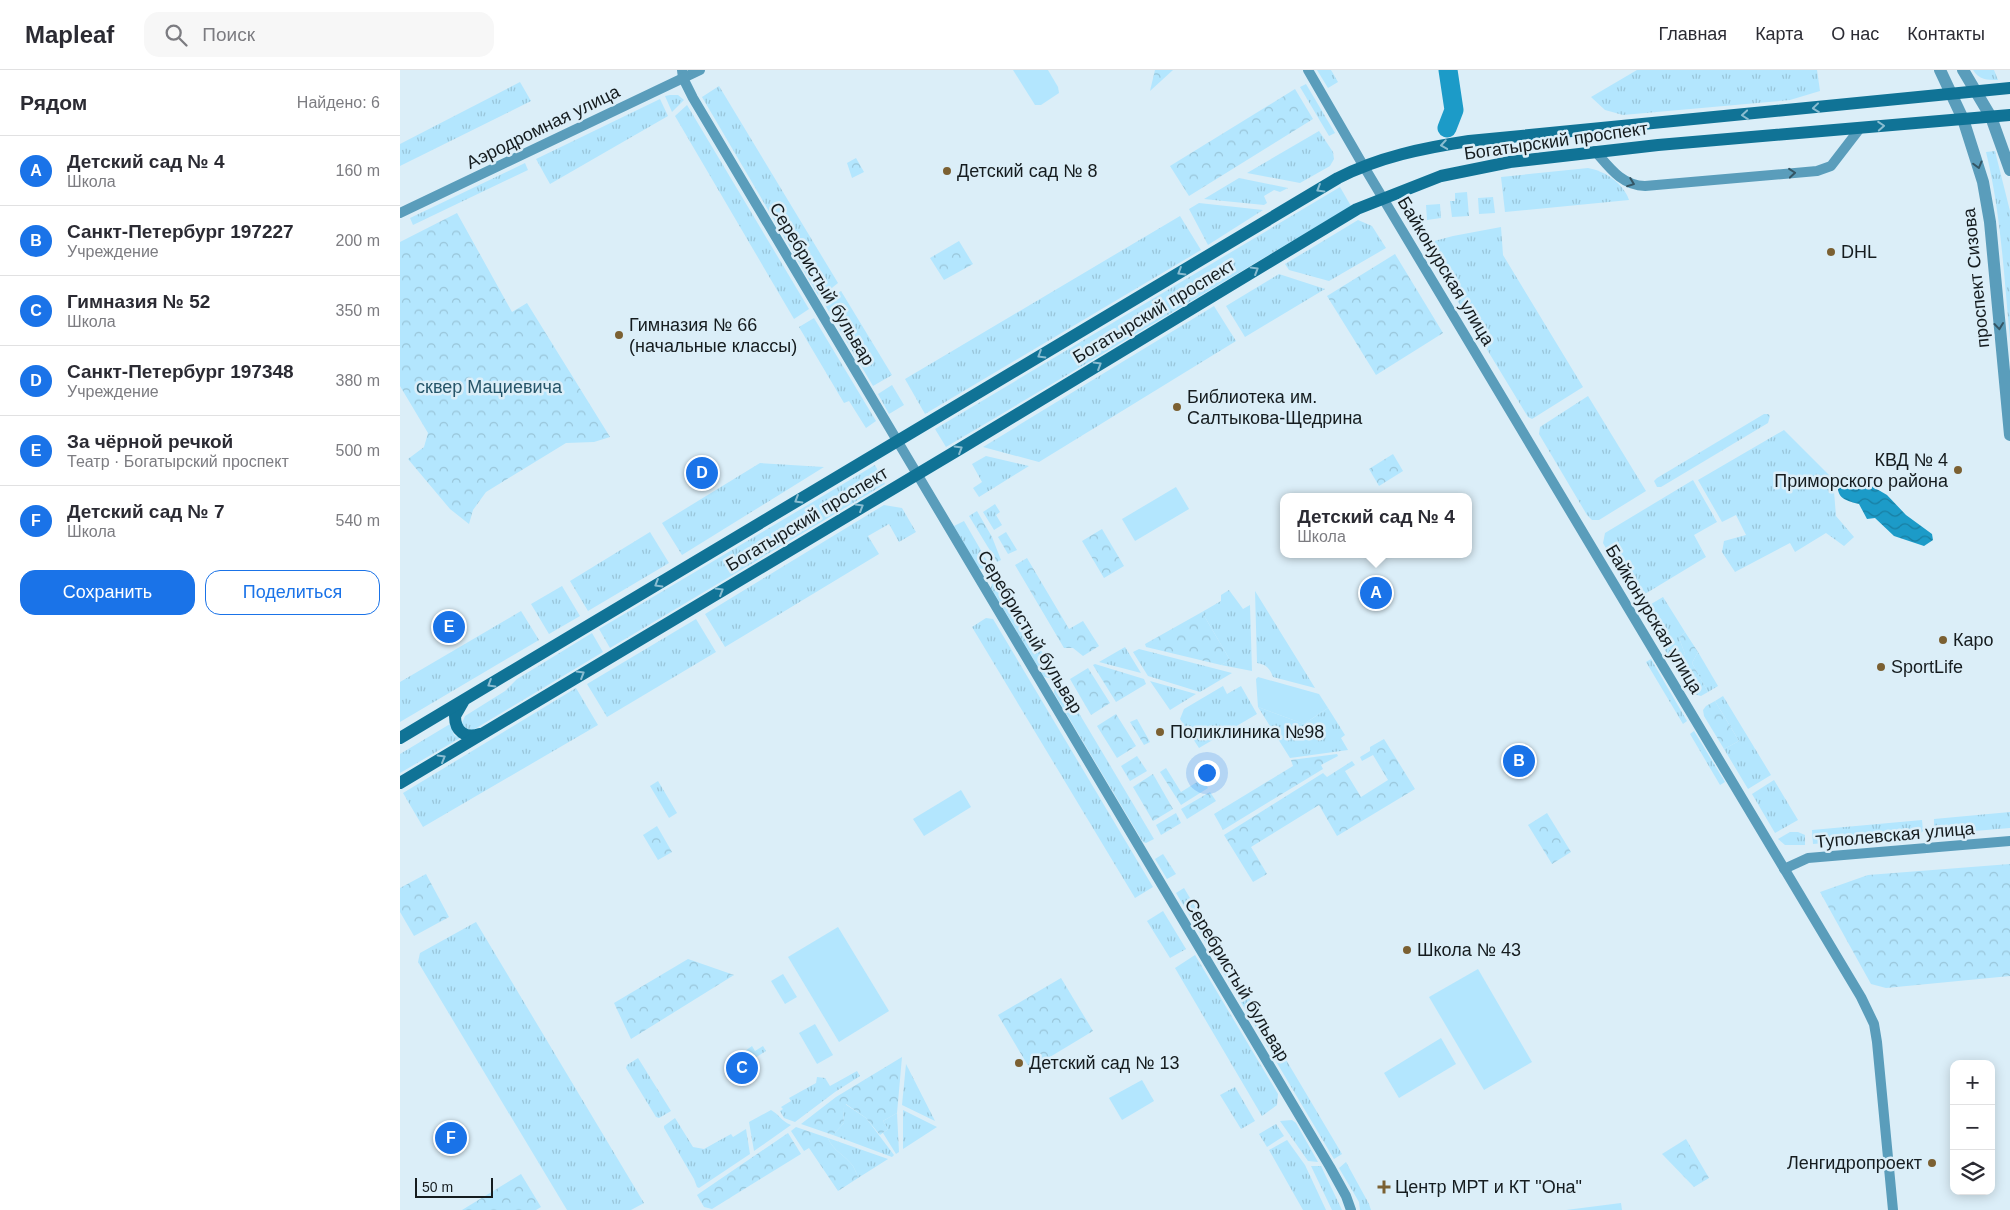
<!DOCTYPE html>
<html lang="ru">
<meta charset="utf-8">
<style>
body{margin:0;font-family:Helvetica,sans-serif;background:#f7f7f7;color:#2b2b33}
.controls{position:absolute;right:15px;bottom:15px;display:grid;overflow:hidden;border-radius:10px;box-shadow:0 2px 12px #0003}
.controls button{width:45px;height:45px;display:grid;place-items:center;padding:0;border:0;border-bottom:1px solid #e1e1e2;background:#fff;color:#2b2b33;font:25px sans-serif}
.scale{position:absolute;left:15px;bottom:12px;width:78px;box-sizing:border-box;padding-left:5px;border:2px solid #151c1f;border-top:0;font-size:14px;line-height:18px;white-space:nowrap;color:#151c1f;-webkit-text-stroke:4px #dbeef8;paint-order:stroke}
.you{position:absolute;left:806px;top:702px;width:18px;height:18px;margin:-12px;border:4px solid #fff;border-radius:50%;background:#1a73e8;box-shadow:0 0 0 8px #1a73e833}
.badge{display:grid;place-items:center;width:32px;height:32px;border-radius:50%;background:#1a73e8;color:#fff;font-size:16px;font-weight:700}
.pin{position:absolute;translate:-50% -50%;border:2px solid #fff;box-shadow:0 1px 5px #0006}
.popup{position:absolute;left:880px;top:423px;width:192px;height:65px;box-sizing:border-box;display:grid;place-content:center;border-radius:10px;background:#fff;filter:drop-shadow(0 1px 4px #0005);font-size:16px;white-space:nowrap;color:#7c7c81}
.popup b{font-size:19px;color:#2b2b33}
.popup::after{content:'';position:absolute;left:50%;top:100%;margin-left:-10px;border:10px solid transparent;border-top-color:#fff}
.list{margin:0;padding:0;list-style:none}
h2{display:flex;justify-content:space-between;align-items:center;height:65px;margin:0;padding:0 20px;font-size:21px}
h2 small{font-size:16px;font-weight:400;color:#7c7c81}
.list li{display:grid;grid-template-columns:32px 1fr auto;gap:15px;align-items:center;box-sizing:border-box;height:70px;padding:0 20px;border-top:1px solid #e1e1e2}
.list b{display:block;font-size:19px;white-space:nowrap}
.list p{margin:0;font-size:16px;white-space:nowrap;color:#7c7c81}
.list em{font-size:16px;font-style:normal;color:#7c7c81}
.actions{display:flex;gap:10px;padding:15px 20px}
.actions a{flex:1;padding:11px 0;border:1px solid #1a73e8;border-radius:15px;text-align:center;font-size:18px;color:#1a73e8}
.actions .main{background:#1a73e8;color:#fff}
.icon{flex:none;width:28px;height:28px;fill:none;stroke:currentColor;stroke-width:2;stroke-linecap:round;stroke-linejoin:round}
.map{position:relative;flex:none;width:1610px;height:1140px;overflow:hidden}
header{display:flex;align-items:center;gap:30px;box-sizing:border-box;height:70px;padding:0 25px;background:#fff;border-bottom:1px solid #e1e1e2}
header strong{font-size:24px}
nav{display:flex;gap:28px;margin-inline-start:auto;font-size:18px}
.search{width:350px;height:45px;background:#f7f7f7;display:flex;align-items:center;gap:12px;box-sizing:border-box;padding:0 18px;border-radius:15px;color:#7c7c81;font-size:19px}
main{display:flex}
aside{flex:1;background:#fff}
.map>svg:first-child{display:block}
.grass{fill:url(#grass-tufts)}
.forest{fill:url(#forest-crowns)}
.pitch{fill:#b3e6fe}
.water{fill:url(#water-waves)}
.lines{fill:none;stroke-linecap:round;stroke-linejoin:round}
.river{stroke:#1c9bc8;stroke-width:19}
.minor{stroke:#5a9dbb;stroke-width:10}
.tertiary{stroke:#5a9dbb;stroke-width:12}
.secondary{stroke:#107396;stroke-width:12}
.oneway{stroke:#8abdd1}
.oneway2{stroke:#345665}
.poi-dot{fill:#7b6032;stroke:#dbeef8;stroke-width:2}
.labels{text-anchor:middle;stroke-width:5;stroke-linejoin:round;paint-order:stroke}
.street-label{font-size:18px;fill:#151c1f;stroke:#dbeef8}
.poi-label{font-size:18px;fill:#151c1f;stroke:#dbeef8;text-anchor:start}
.park-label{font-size:18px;fill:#265569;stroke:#dbeef8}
</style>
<header>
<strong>Mapleaf</strong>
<div class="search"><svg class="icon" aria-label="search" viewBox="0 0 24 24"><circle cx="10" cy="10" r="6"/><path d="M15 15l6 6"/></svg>Поиск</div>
<nav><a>Главная</a><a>Карта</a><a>О нас</a><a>Контакты</a></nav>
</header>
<main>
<aside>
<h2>Рядом<small>Найдено: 6</small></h2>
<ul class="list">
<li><span class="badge">A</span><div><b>Детский сад № 4</b><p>Школа</p></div><em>160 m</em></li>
<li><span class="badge">B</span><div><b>Санкт-Петербург 197227</b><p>Учреждение</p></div><em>200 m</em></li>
<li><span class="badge">C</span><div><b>Гимназия № 52</b><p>Школа</p></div><em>350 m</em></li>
<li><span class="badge">D</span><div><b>Санкт-Петербург 197348</b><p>Учреждение</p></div><em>380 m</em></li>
<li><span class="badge">E</span><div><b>За чёрной речкой</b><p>Театр · Богатырский проспект</p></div><em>500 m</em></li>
<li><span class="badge">F</span><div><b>Детский сад № 7</b><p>Школа</p></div><em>540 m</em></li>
</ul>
<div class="actions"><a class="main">Сохранить</a><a>Поделиться</a></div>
</aside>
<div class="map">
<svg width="1610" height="1140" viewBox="0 0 1610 1140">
<defs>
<pattern id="grass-tufts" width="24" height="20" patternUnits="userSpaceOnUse" patternTransform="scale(1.25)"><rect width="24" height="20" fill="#b3e6fe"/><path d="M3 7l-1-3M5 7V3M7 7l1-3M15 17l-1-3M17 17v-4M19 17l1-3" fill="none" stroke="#99c5d9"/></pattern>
<pattern id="forest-crowns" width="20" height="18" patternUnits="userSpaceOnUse" patternTransform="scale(1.25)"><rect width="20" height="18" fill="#b3e6fe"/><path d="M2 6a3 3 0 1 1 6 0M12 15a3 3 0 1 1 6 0" fill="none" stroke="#99c5d9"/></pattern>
<pattern id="water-waves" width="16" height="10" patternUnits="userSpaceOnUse" patternTransform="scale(1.25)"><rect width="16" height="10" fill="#1c9bc8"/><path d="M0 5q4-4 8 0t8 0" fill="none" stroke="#187ea2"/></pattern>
</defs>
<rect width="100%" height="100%" fill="#dbeef8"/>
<!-- grass -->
<g class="grass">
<path d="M917 0H931L938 12 928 18Z"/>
<path d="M1237 0H1417L1420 21 1390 30 1223 45 1205 40 1191 27Z"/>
<path d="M1573 0H1594L1598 10C1587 10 1579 10 1573 0Z"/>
<path d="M120 12 131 31 0 96V74Z"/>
<path d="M906 14 935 63 929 66 900 17Z"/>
<path d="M319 16 438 213 422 226 418 225 302 27Z"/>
<path d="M270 25H278L284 30 272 42 265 26Z"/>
<path d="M260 29 268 46 150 114 136 89Z"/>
<path d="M287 35 409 239 394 249 275 46Z"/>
<path d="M919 61 933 82 934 89 930 96 900 113 847 103Z"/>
<path d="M1595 81 1610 141V269C1604 207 1601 143 1586 82Z"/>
<path d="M125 93 128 100 13 155 10 148Z"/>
<path d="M1188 98C1205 101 1223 113 1229 130L1105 142 1101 107Z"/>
<path d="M839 108 888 118 880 122 874 120 864 126 867 133 864 135 804 129Z"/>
<path d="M940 117 951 136 546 377 535 359Z"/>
<path d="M1067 122 1069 146 1052 147 1050 131H1055V123Z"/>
<path d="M1093 127 1095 143 1079 144 1078 128Z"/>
<path d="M799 133 863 140 808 175 789 139Z"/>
<path d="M1040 134 1041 148 1027 150 1026 135Z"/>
<path d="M780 146 801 180 525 344 505 309Z"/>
<path d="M958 150 972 156 986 178 929 211 889 200 885 194Z"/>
<path d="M1101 157 1103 185 1183 317 1132 349 1128 347 1023 174 1053 166Z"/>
<path d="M879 204 925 219 845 267 826 236Z"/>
<path d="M441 221 492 305 473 316 425 235V233Z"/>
<path d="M814 236 836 271 639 392 583 377Z"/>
<path d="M414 248 476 351 466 358 449 331 444 333 399 257Z"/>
<path d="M492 315 504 335 489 344 478 324Z"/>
<path d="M1188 326 1246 421 1199 450H1192L1187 445 1139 364 1140 357Z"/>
<path d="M1364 344H1368L1370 346 1368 353 1261 417H1257L1254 411 1257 408Z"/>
<path d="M1384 360 1433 409 1436 446 1454 467 1444 476 1426 463 1395 482 1390 473 1335 502 1322 482 1324 471 1346 465 1336 445 1322 452 1298 410Z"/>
<path d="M586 386 629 396 579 427 573 418 582 412 572 394Z"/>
<path d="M360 393 424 397 282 485 262 453Z"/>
<path d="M475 395 485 414 210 578 199 559Z"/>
<path d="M1293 410 1317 452 1294 465 1306 487 1235 530 1203 473 1205 463Z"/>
<path d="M595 434 600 442 596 445 602 455 594 460 583 442Z"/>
<path d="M484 435 502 438 516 462 499 472 489 454 468 466 479 484 325 577 305 544Z"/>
<path d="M564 451 590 496 583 499 578 498 554 456Z"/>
<path d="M250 462 269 493 188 541 170 511Z"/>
<path d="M598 509 656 605 649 608 644 607 591 518 592 513Z"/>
<path d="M162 516 180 546 149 564 131 534Z"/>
<path d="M829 520 843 539 850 535 852 601 821 595 830 590 802 542 821 531V525Z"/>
<path d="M855 521 915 618 873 607C870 598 865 594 857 593Z"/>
<path d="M1263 527 1285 562 1279 568 1285 584 1272 592 1241 540Z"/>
<path d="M121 541 139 570 0 652V612Z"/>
<path d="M586 548 593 549 596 554 753 817 735 828 572 557Z"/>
<path d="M296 549 316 582 207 647 187 614Z"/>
<path d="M192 563 203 582 73 660 65 659 62 653 65 646 105 621 117 609Z"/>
<path d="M725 577 741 603 699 592Z"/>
<path d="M739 579 832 603 800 622 748 606 733 582Z"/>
<path d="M1298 582 1318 616 1308 622 1292 593Z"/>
<path d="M1251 589 1287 651 1283 654 1246 592Z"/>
<path d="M750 611 796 624 770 640Z"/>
<path d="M661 613 754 769 746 773 743 772 654 623 655 618Z"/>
<path d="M823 616 827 624 841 616 857 644 799 678 780 649 784 639Z"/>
<path d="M176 618 198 655 23 757 3 723Z"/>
<path d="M1323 626 1371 705 1348 719 1324 679 1339 671 1315 631Z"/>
<path d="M858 637 904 654 928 638 945 665 941 668 948 680 890 688Z"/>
<path d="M50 654 54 665 60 668 0 703V684Z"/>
<path d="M1294 661 1325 712 1320 715 1290 664Z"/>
<path d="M1374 710 1398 750 1375 763 1352 724Z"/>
<path d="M258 711 277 743 269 748 250 716Z"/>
<path d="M1610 742V758L1539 764 1534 760V749Z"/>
<path d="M1522 750 1523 761 1519 765 1413 774 1412 760Z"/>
<path d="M1390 762H1398L1405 765V775H1385L1378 769Z"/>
<path d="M763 784 776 804 767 809 755 789Z"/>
<path d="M784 818 942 1084 934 1089 776 823Z"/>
<path d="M763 841 786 879 770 888 747 851Z"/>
<path d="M76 852 244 1133 231 1140H167L18 892 20 883Z"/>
<path d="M795 885 878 1024 877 1035 862 1046 775 898Z"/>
<path d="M352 976 355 981 363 976 366 981 350 991 345 981Z"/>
<path d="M238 988 271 1041 259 1048 256 1047 226 998 227 995Z"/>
<path d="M506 994 535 1051 502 1035Z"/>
<path d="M457 1001 460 1006 435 1022 395 1052 384 1048 380 1041 383 1039 381 1037 391 1031 389 1028 416 1013 417 1007 425 1008 430 1016Z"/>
<path d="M835 1017 855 1051 841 1059 820 1025Z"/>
<path d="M445 1034 466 1048 494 1085 492 1087 433 1065 444 1053 443 1040Z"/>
<path d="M371 1040C380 1045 380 1050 391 1055L354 1081 349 1052Z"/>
<path d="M503 1040 537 1057 503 1079Z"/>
<path d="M497 1043 499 1082 496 1084 483 1063 488 1059 483 1051Z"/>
<path d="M275 1048 293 1077 304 1079 331 1064 333 1067 346 1059 350 1084 299 1118 297 1117 294 1109 264 1058V1056Z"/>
<path d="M892 1050 896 1053 918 1092 908 1091 880 1051Z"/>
<path d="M876 1054 884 1066 867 1077 859 1064Z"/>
<path d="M428 1068 488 1089 458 1108C457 1104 455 1100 453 1096 445 1085 433 1081 428 1068Z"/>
<path d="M887 1070 905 1095 926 1140H903L869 1080Z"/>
<path d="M946 1092 969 1134 971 1140H960L959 1132 939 1098Z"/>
<path d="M911 1096H921L942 1140H932Z"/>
</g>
<!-- forest -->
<g class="forest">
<path d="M755 0H773L750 21Z"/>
<path d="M895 19 913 49 789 126 770 96Z"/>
<path d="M456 88 464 102 452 108 447 93Z"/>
<path d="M57 143 112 242 127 233 210 367 194 372 166 373 86 422 73 440 69 454 50 439 8 389 24 377 28 363 0 316V172Z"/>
<path d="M559 171 573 194 544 210 530 188Z"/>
<path d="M995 184 1043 263 976 305 927 226Z"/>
<path d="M993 384 1003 401 979 416 969 399Z"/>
<path d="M577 441 592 467 601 490 597 492 569 446Z"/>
<path d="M702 459 724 496 704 508 682 471Z"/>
<path d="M606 462 617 480 608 484 598 467Z"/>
<path d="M627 488 669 559 683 551 699 576 683 586 673 578H664L615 495Z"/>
<path d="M802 542 830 590 821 595 746 577 745 574Z"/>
<path d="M1285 562 1298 582 1292 593 1308 622 1301 626 1290 623 1272 592 1285 584 1279 568Z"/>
<path d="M695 594 744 609 746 614 716 632 693 595Z"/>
<path d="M688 598 710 633 691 645 670 609Z"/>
<path d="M1315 631 1339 671 1324 679 1304 646 1303 640 1306 636Z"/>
<path d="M716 644 736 676 717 688 697 656Z"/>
<path d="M737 649 750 672 744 675 730 652Z"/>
<path d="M984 669 1015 719 937 766 919 735 851 777 867 804 853 812 824 765 923 703 927 707 952 691 955 695 945 701 961 727 988 710 973 685 962 691 960 687 970 681V677Z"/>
<path d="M937 684 938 686 921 695 923 699 823 760 814 744 893 696 891 690Z"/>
<path d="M737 686 747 701 730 711 721 696Z"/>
<path d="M766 698 781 722 802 709 808 718 781 735 760 702Z"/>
<path d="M753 704 773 739 753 751 733 717Z"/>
<path d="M810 722 816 731 787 749 781 739Z"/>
<path d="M776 743 781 753 761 765 756 755Z"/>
<path d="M1147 743 1171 782 1152 794 1128 755Z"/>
<path d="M257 756 272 782 258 790 243 765Z"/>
<path d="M1610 794V906L1486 918 1471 914 1420 822 1468 805Z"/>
<path d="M26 804 49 847 14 866 0 842V818Z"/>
<path d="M288 889 334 905 231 969 214 933Z"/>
<path d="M661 908 693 961 630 999 598 945Z"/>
<path d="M502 987 497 1043 483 1051 488 1059 480 1065 466 1048 446 1034 443 1040 444 1053 433 1065 401 1054 436 1027Z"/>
<path d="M396 1057 428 1068C433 1081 445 1085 453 1096 455 1100 457 1104 458 1108L438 1121 409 1078 404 1081 391 1061Z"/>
<path d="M388 1063 401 1084 312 1139 304 1137 297 1125Z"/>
<path d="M1286 1069 1309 1108 1294 1117 1262 1084Z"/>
<path d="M121 1104 141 1137 136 1140H62Z"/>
</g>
<!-- pitch -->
<g class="pitch">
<path d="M613 0H648L658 17 659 23 641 35H635Z"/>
<path d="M776 417 789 439 735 471 722 449Z"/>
<path d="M858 607 919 624 928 638 904 654 858 637 856 609Z"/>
<path d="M561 720 571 737 524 766 513 749Z"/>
<path d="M438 857 489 941 439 972 388 887Z"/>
<path d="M1078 899 1132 992 1084 1020 1029 927Z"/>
<path d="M383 904 397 927 385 934 371 911Z"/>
<path d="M415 954 433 985 417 994 399 963Z"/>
<path d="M1041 968 1056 994 999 1028 984 1003Z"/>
<path d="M742 1010 754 1031 722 1050 709 1028Z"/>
<path d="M1221 1133 1222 1140H1166Z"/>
</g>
<!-- water -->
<path class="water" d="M1448 405H1453L1487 425 1506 445 1532 464 1533 470 1524 476 1494 466 1475 448 1467 449 1459 434C1447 431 1436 429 1438 413Z"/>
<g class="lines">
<!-- river -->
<path class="river" d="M1047 58 1054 40 1048 0"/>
<!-- minor -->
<g class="minor">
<path d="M282 0 283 8 293 28 930 1097 946 1126 951 1140"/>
<path d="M908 0 963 95 1461 927 1474 954 1477 972 1493 1140"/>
<path d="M1195 81C1209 97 1222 116 1245 116L1417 101 1431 96 1461 57"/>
<path d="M0 143 300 0"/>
<path d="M1384 799 1408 788 1610 771"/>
</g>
<!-- tertiary -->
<g class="tertiary">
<path d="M1540 0 1563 49 1583 112 1590 152 1610 365"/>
<path d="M1563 0 1591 47 1610 100"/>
</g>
<!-- secondary -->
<g class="secondary">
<path d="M63 632 55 646C55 661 65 669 80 664"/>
<path d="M0 668 938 108C979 87 1023 78 1069 71L1610 18"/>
<path d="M0 713 563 377 957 139 1041 106 1110 92 1258 75 1610 45"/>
</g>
</g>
<!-- one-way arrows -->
<defs><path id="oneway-chevron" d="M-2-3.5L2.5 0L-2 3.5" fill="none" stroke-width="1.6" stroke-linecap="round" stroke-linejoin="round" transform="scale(1.25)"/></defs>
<g class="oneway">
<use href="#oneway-chevron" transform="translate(1416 38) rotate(174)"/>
<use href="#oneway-chevron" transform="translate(1345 45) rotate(175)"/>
<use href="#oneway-chevron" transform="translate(1481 56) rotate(-4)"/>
<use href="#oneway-chevron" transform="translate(1044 75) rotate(171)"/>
<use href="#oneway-chevron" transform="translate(920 119) rotate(149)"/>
<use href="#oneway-chevron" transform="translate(855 200) rotate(-31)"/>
<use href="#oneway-chevron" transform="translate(781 202) rotate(149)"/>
<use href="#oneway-chevron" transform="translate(641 285) rotate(149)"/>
<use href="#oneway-chevron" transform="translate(698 295) rotate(-31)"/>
<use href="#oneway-chevron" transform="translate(559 379) rotate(-31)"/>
<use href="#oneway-chevron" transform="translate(398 430) rotate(149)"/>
<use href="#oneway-chevron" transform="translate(460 437) rotate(-31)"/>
<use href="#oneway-chevron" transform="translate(258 514) rotate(149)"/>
<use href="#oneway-chevron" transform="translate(320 521) rotate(-31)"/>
<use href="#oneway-chevron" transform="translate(181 604) rotate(-31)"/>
<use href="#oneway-chevron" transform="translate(91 614) rotate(149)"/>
<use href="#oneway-chevron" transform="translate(42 688) rotate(-30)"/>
</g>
<g class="oneway2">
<use href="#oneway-chevron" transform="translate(1578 95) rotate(75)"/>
<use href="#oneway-chevron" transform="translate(1392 103) rotate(-5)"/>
<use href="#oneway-chevron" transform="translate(1231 113) rotate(21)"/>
<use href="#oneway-chevron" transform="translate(1599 256) rotate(84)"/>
</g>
<!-- markers -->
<g class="poi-dot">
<circle cx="547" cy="101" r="5"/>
<circle cx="1431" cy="182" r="5"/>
<circle cx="219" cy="265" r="5"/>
<circle cx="777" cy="337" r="5"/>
<circle cx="1558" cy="400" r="5"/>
<circle cx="1543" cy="570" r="5"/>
<circle cx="1481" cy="597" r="5"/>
<circle cx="760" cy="662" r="5"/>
<circle cx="1007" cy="880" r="5"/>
<circle cx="619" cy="993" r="5"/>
<circle cx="1532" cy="1093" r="5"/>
<path d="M981.5 1109.5h5v5h5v5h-5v5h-5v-5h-5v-5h5z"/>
</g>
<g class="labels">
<!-- street labels -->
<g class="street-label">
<text transform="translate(143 57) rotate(-26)" y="6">Аэродромная улица</text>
<text transform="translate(1156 71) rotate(-8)" y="6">Богатырский проспект</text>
<text transform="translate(1046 201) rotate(59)" y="6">Байконурская улица</text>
<text transform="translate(1576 208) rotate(-96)" y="6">проспект Сизова</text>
<text transform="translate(422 214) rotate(59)" y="6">Серебристый бульвар</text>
<text transform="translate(754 241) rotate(-31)" y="6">Богатырский проспект</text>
<text transform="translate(407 449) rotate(-31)" y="6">Богатырский проспект</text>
<text transform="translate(1254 549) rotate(59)" y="6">Байконурская улица</text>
<text transform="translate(630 562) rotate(59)" y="6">Серебристый бульвар</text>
<text transform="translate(1495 765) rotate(-5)" y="6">Туполевская улица</text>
<text transform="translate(837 910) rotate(59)" y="6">Серебристый бульвар</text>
</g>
<!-- poi labels -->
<g class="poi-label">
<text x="557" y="107">Детский сад № 8</text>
<text x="1441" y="188">DHL</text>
<text x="229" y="261">Гимназия № 66<tspan x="229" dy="21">(начальные классы)</tspan></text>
<text x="787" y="333">Библиотека им.<tspan x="787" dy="21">Салтыкова-Щедрина</tspan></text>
<text x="1548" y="396" text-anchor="end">КВД № 4<tspan x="1548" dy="21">Приморского района</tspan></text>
<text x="1553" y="576">Каро</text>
<text x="1491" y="603">SportLife</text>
<text x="770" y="668">Поликлиника №98</text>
<text x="1017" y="886">Школа № 43</text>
<text x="629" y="999">Детский сад № 13</text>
<text x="1522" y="1099" text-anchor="end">Ленгидропроект</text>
<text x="995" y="1123">Центр МРТ и КТ "Она"</text>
</g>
<!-- park labels -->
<g class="park-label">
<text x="89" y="323">сквер Мациевича</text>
</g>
</g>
</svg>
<div class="controls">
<button>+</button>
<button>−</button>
<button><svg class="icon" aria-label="layers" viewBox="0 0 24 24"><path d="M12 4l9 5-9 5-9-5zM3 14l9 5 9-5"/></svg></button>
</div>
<div class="scale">50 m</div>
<div class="you"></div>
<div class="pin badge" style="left:976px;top:523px">A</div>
<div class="popup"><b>Детский сад № 4</b>Школа</div>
<div class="pin badge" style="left:1119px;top:691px">B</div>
<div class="pin badge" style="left:342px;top:998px">C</div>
<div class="pin badge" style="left:302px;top:403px">D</div>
<div class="pin badge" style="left:49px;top:557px">E</div>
<div class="pin badge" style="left:51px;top:1068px">F</div>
</div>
</main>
